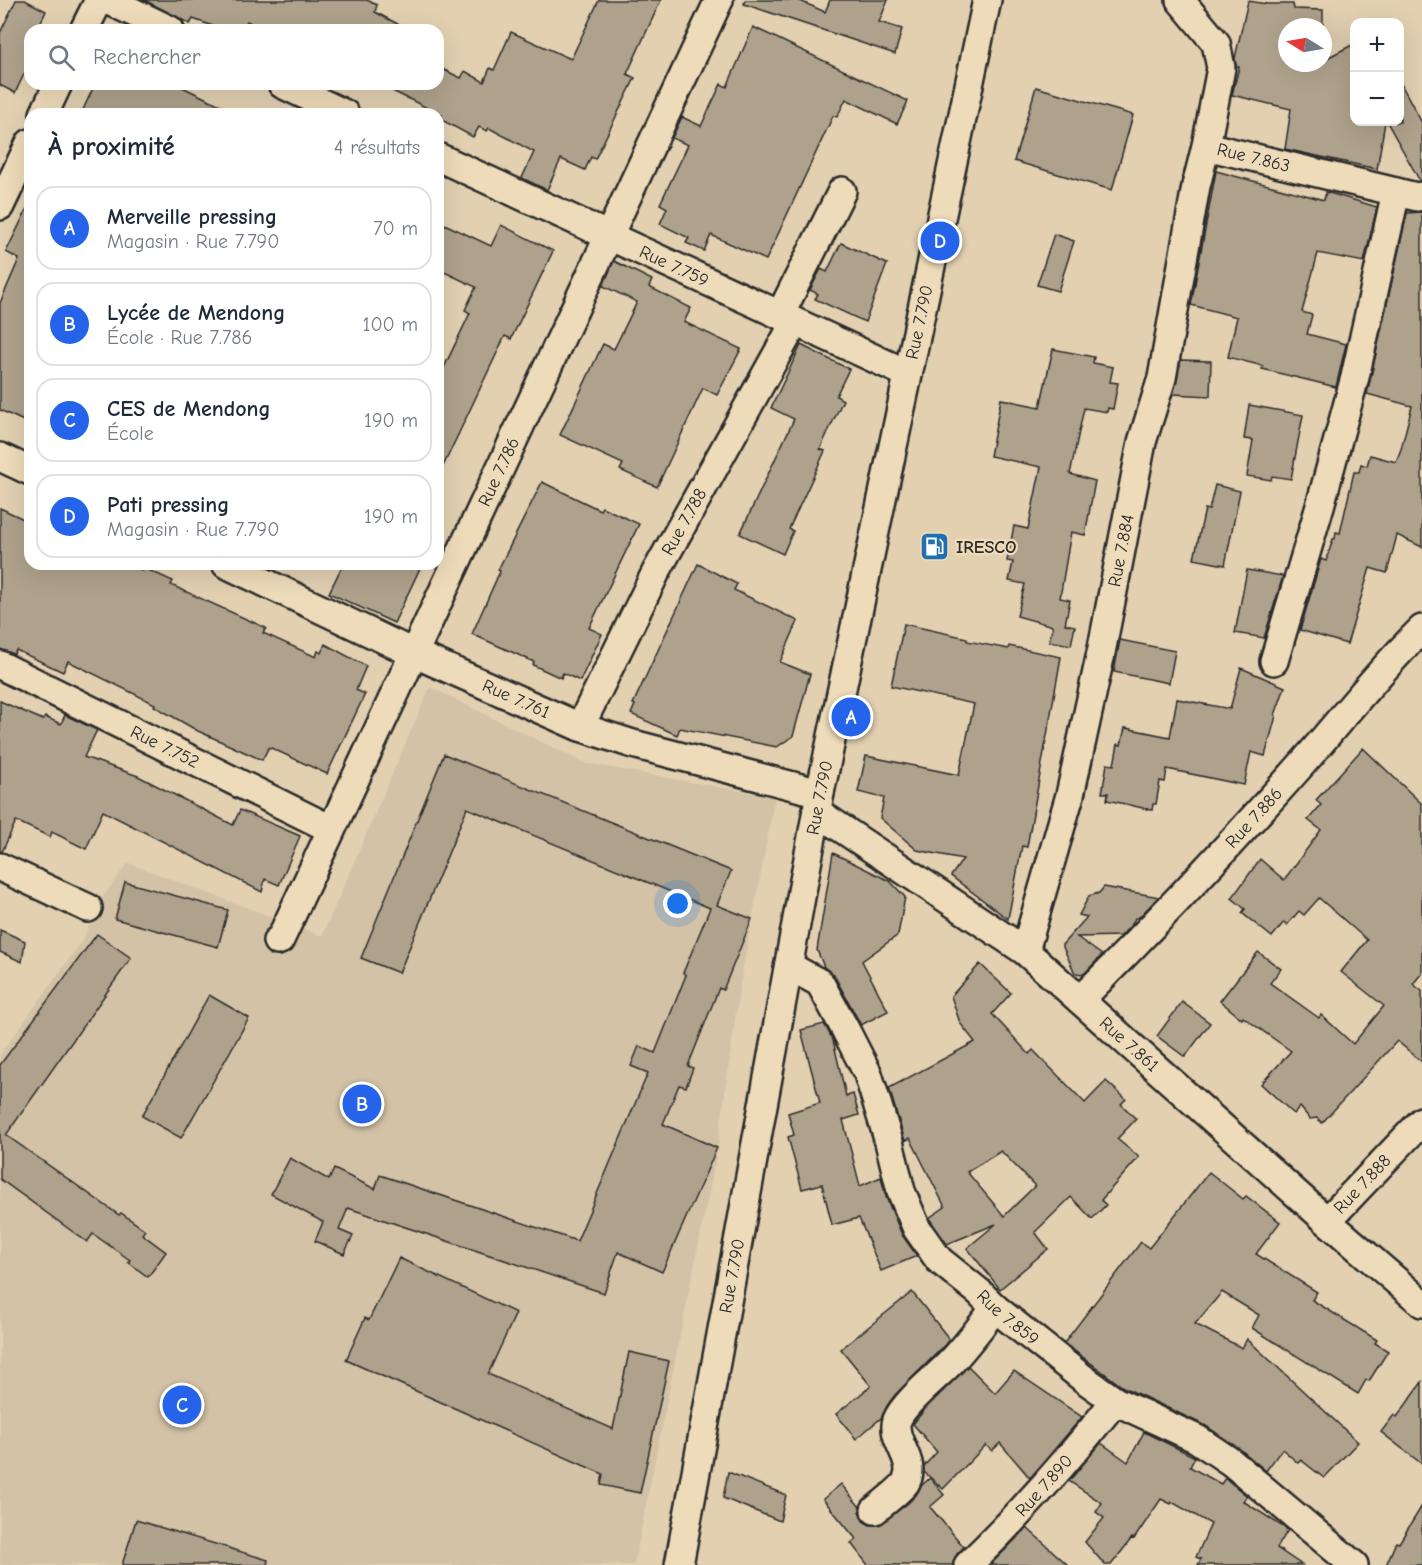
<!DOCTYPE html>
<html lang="fr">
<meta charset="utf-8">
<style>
body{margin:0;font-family:"Comic Neue",sans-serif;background:#f6f6f7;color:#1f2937}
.controls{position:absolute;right:18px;top:18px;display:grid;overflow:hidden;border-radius:12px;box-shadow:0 6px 24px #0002}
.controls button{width:54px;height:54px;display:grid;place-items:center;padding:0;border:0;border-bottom:2px solid #e0e1e3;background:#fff;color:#1f2937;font:30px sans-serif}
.compass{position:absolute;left:1278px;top:18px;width:54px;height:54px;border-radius:50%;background:#fff;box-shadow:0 6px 24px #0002;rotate:281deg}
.you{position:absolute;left:678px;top:904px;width:21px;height:21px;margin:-15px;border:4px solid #fff;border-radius:50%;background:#1a73e8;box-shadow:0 0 0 9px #1a73e833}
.badge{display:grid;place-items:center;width:39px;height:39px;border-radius:50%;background:#2563eb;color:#fff;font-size:20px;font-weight:700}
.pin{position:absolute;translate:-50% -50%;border:3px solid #fff;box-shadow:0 2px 6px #0006}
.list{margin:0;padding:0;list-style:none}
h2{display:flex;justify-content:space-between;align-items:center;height:78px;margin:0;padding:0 24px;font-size:26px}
h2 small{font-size:20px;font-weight:400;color:#747a83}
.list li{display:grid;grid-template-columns:39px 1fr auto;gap:18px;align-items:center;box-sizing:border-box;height:84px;margin:0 12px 12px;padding:0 12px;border:2px solid #e0e1e3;border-radius:18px}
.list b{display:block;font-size:22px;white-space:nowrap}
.list p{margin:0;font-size:20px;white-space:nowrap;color:#747a83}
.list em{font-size:20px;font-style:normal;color:#747a83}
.icon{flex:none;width:33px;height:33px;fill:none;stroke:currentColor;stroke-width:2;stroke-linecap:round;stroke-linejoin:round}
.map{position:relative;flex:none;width:1422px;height:1565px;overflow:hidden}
.search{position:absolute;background:#fff;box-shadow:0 6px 24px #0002;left:24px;top:24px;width:420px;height:66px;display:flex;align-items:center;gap:15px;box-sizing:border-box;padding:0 21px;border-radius:18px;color:#747a83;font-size:22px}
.panel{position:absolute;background:#fff;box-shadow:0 6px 24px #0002;left:24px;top:108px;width:420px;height:462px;border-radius:18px}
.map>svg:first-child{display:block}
.built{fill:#d3c2a6}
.building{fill:#afa28c;stroke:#2b2b2b;stroke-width:1.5;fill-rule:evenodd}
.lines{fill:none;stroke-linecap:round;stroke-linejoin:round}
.minor-casing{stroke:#2b2b2b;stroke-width:32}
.minor{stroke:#eedbb9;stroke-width:27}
.labels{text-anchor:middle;stroke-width:4.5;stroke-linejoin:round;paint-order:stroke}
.street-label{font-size:18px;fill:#2b2b2b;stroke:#eedbb9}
.poi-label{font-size:18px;font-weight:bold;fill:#2b2b2b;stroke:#eedbb9;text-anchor:start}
</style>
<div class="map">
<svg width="1422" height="1565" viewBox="0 0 1422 1565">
<rect width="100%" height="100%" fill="#e2d0b1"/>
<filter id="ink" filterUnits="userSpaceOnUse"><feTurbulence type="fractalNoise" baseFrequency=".0167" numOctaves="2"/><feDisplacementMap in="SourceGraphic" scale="12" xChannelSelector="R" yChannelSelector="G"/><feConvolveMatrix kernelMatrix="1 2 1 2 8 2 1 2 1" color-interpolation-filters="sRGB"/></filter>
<g filter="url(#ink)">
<!-- built -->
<path class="built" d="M430 687 584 763 775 797 739 990 717 1152 634 1565H0V1055L84 938 97 905 128 863 322 936Z"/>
<!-- building -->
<g class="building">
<path d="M16 0H25L46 11 37 30H30V62L15 93 0 85V33Z"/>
<path d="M144 0H367L377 5 375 12 409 30H265L247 21 243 30H224L193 19 190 24Z"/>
<path d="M599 0H661L627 74 635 78 595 159 591 157 585 170 561 159 547 190 522 178 534 152 489 128 487 131 479 127 473 137 440 119 442 115 378 84H438V67L461 78 465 71 484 82 490 68 494 70 511 32 571 59Z"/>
<path d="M745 0H798L825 12 830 0H888L879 22 902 29 895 54 744 4Z"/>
<path d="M1248 1 1267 4H1293L1294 9 1323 10V27H1287V63H1323V60L1354 44V122H1385L1377 169 1285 149 1291 109 1232 95 1239 67 1236 66 1235 58Z"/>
<path d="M753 27 908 101 897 124 846 99 837 117 833 116 766 260 711 235 704 251 686 243 689 238 660 224 667 208 660 204 688 145 672 138 682 117 701 126 721 84 727 87Z"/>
<path d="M1400 82 1422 123V181H1420L1387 122H1400Z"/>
<path d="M95 84H176L239 114H81Z"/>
<path d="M1036 87 1133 115 1112 190 1014 161Z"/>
<path d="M1216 171 1324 200 1326 192 1377 207 1364 262 1318 253 1302 312 1312 315 1307 334 1346 344 1336 387 1262 369 1263 366 1228 357 1237 317 1191 305Z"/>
<path d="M30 203V424L0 410V303L19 259 6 252Z"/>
<path d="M1422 212V547L1397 535 1387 573 1370 568 1347 644 1300 630 1321 559 1326 561 1333 539H1335L1336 532 1340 533 1354 472H1359L1361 464 1367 466 1370 455 1396 462 1401 449 1412 406 1367 394 1407 213Z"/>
<path d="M438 221 491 246 501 225 553 251 511 339 505 336 438 477V380L470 313 465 310 476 287 438 269Z"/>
<path d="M1054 234 1074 241 1058 291 1037 285Z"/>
<path d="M841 243 887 264 865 322 815 299 818 294 810 290 821 269 827 272Z"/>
<path d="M614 261 652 280 649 287 691 308 684 322 741 349 717 395 703 388 657 487 620 470 623 464 560 435 603 344 614 349 637 302 603 286Z"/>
<path d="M801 345 849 369 836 396 843 400 820 449 825 451 789 529 793 531 783 554 740 534 794 419 771 408Z"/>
<path d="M1053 349 1094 357 1093 363 1113 367 1110 382 1118 383 1113 409 1108 408 1107 412 1084 408 1070 474 1095 481 1085 535 1071 532 1060 598 1070 600 1065 624 1075 626 1071 645 1049 641 1053 626 1017 616 1025 584 1009 581 1013 562 1007 561 1014 526 1028 529 1041 467 990 456 1001 399 1040 407Z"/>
<path d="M1181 360 1211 361 1210 396 1173 394Z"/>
<path d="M1249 405 1303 415 1291 479 1272 476 1271 480 1247 476 1253 440 1244 439Z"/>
<path d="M542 482 600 510 602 507 639 524 589 628 602 634 580 681 563 673 561 678 533 665 534 662 472 634 500 571 498 570Z"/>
<path d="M1215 485 1240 491 1225 565 1194 559 1205 509 1209 510Z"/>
<path d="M0 508 30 522V564H129L143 571 144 568 173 581 171 585 266 628 263 633 316 657 318 651 321 653 325 644 366 666 356 690 365 694 327 774 269 747 262 760 198 731 154 706 155 704 68 661 63 672 16 650 14 654 0 649Z"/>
<path d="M343 564H422L394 623 329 593Z"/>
<path d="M698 564 737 584 734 590 798 621 780 662 810 674 793 736 777 747 680 728 677 735 631 714 635 705 633 704Z"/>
<path d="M1247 570 1283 576 1264 638 1235 633Z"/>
<path d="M904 624 967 638V641L1008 649 1009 646 1061 657 1027 847 1022 846 1008 919 951 876 963 859 917 850 880 818 884 798 858 792 866 756 959 775 974 704 891 686Z"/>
<path d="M1120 640 1175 651 1169 683 1114 672Z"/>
<path d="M1241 668 1285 687 1275 715 1276 716 1265 756 1251 752 1244 785 1167 769 1165 782 1160 781 1156 804H1153L1152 810 1107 800 1108 793H1102L1107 764 1114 765 1118 744 1121 745 1125 728 1170 737 1177 699 1230 709Z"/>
<path d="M0 701 43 720 45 717 61 724 65 715 97 730 84 757 138 776 233 825 240 810 300 836 279 885 265 879 262 892 103 811 86 849 52 832 50 837 16 821 2 852 0 851Z"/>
<path d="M1363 748 1422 804V973L1413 984 1422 991V1062L1397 1041 1322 1123 1317 1118 1310 1119 1300 1107 1294 1114 1261 1084 1291 1051 1243 1017 1242 1019 1220 1001 1258 952 1281 969 1270 983 1319 1018 1321 1015 1353 1044 1384 1006 1341 972 1367 940 1319 898 1304 915 1299 911 1287 925 1284 922 1272 937 1242 913 1245 909 1232 898 1260 859 1284 880 1321 830 1308 820 1321 805 1316 800Z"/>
<path d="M444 754 731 871 717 905 752 919 723 990 719 988 688 1066 693 1068 686 1087 679 1085 663 1124 717 1148 662 1272 618 1252 604 1293 348 1208 339 1230 353 1236 344 1254 315 1241 323 1222 271 1194 290 1158 329 1180 334 1169 375 1189 380 1175 577 1241 648 1073 631 1066 639 1046 655 1053 686 975 683 973 710 908 467 808 399 973 361 958Z"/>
<path d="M833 853 890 881 905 897 898 935 862 961 888 1011 861 1025 834 975 824 967 817 950Z"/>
<path d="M125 882 228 910 218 947 115 919Z"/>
<path d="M1104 887 1159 897 1138 918H1135L1132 924 1121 936 1077 937 1102 955 1084 974 1075 973 1062 945 1087 917 1079 915 1089 896 1099 893Z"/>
<path d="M0 930 25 941 22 962 0 952Z"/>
<path d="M97 934 131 958 6 1135 119 1215 121 1213 145 1230 142 1234 166 1252 148 1277 128 1262 130 1260 93 1234 87 1242 0 1179V1065Z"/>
<path d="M980 964 1011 993 992 1014 1029 1054 1033 1050 1085 1103 1106 1081 1126 1099 1121 1104 1136 1119 1117 1139 1139 1157 1101 1200 1106 1205 1092 1219 1071 1197 1035 1232 1048 1249 1000 1289 967 1248 996 1224 947 1244 931 1221 929 1218 945 1207 910 1138 905 1141 889 1088 975 1042 960 1023 951 996ZM1001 1151 1035 1186 1004 1216 967 1172Z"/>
<path d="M209 995 249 1018 181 1138 142 1116Z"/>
<path d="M1182 1002 1210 1023 1185 1057 1157 1036Z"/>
<path d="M824 1024 833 1040 846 1096 853 1094 859 1115 843 1120 860 1186 881 1177 886 1197 902 1235 917 1256 881 1271 859 1218 832 1225 822 1184 802 1189 788 1137 794 1135 788 1113 820 1103 801 1030Z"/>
<path d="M1209 1172 1243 1199 1246 1196 1280 1222 1256 1254 1317 1292 1312 1300 1377 1340 1375 1343 1388 1351 1369 1381 1366 1380 1358 1394 1252 1328 1259 1315 1222 1292 1195 1324 1242 1348 1247 1339 1358 1442 1324 1478 1301 1460 1298 1463 1282 1449 1266 1471 1240 1449 1206 1426 1123 1387 1064 1343 1141 1242 1149 1248Z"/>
<path d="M399 1258 516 1313 488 1374 613 1429 629 1352 669 1361 640 1493 601 1485 603 1474 346 1360 365 1318 369 1320Z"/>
<path d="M912 1292 950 1340 895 1395 887 1406 881 1418 856 1439 836 1414 871 1386 841 1349Z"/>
<path d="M968 1366 995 1393 1014 1371 1082 1417 1030 1478 1000 1443 992 1451 986 1445 943 1489 924 1472V1466L937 1452 913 1424 925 1409Z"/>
<path d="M1422 1382V1464L1381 1432 1394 1415 1397 1417Z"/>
<path d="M1144 1432 1195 1457 1190 1467 1221 1484 1225 1478 1247 1496 1243 1501 1288 1530 1277 1548 1302 1565H1198L1201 1559 1196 1557 1211 1524 1172 1502 1171 1504 1161 1499 1134 1539 1132 1538 1111 1565H1105L1085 1542 1104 1518 1096 1512 1102 1503 1069 1481 1101 1443 1128 1462Z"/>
<path d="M728 1472 786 1495 780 1521 723 1498Z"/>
<path d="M930 1478 944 1495 930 1507 964 1547 957 1554 953 1565H868L851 1543 856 1539 823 1499 841 1484 860 1507V1513L863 1521 870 1525H878L907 1504 916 1495 922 1485Z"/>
<path d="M1422 1506V1565H1386L1396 1542 1399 1543Z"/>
<path d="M136 1520 268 1560 267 1565H122Z"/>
<path d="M1027 1528 1068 1565H990Z"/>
</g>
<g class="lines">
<defs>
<g id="minor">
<path d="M108 0 170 30"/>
<path id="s1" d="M1180 0 1216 43 1221 68 1206 146 1417 197 1422 196"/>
<path d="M84 30 99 0"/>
<path d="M282 84 345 114"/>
<path d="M44 114 58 84"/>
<path id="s2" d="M438 157 908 374"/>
<path d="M0 206 30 143"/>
<path d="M780 315 842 191"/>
<path d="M0 457 30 471"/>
<path id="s3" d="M226 564 413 653 580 727 633 744 820 793"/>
<path d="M1274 661 1320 506 1355 377 1396 192"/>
<path id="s4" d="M0 665 331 829"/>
<path id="s5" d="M580 727 656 572 795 322"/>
<path id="s6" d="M817 812 1025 951 1327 1221 1422 1303"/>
<path d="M0 867 88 908"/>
<path id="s7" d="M277 941 280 940 719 0"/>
<path id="s8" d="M1025 951 1070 795 1101 653 1142 442 1162 378 1196 186 1206 146"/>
<path id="s9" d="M789 966 820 983 845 1029 868 1074 889 1142 901 1191 917 1229 939 1260 979 1292 995 1308 1084 1379 1115 1401 1197 1439 1231 1462 1354 1565"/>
<path id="s10" d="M1080 1000C1159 921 1236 839 1310 755 1347 712 1382 668 1422 629"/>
<path id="s11" d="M1327 1221 1422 1121"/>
<path d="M875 1510C883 1503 901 1490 906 1482 918 1461 890 1440 897 1420 904 1402 937 1377 951 1362 967 1345 981 1326 995 1308"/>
<path id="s12" d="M679 1565 820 793 987 0"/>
<path id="s13" d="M968 1565C1021 1514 1069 1459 1115 1401"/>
</g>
</defs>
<!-- minor casing -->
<use href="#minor" class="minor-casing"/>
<!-- minor -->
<use href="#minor" class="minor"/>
</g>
</g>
<!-- icons -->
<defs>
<symbol id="fuel-square" viewBox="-11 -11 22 22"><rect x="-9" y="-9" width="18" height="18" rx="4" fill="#1f6fb2" stroke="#eedbb9"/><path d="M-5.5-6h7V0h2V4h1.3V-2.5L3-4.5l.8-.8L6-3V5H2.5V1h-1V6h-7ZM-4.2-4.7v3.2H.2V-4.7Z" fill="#fff"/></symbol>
</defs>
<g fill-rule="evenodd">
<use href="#fuel-square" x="918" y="530" width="33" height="33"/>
</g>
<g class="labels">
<!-- street labels -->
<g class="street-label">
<text dy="6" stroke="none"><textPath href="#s1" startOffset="210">Rue 7.863</textPath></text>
<text dy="6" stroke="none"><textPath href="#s2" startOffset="260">Rue 7.759</textPath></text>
<text dy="6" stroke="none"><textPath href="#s12" startOffset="1266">Rue 7.790</textPath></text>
<text dy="6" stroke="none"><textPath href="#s7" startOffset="520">Rue 7.786</textPath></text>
<text dy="6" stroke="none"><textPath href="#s5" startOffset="230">Rue 7.788</textPath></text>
<text dy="6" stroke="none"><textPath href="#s8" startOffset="412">Rue 7.884</textPath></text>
<text dy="6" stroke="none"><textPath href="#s3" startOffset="320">Rue 7.761</textPath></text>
<text dy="6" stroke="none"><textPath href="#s4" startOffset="184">Rue 7.752</textPath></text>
<text dy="6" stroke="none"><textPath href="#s12" startOffset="780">Rue 7.790</textPath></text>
<text dy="6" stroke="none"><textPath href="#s10" startOffset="252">Rue 7.886</textPath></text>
<text dy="6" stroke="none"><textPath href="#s6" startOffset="390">Rue 7.861</textPath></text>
<text dy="6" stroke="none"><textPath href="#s11" startOffset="51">Rue 7.888</textPath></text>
<text dy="6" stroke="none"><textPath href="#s12" startOffset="294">Rue 7.790</textPath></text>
<text dy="6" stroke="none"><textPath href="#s9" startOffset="429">Rue 7.859</textPath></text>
<text dy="6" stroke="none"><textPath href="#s13" startOffset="110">Rue 7.890</textPath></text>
</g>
<!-- poi labels -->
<g class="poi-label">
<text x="956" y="553">IRESCO</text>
</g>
</g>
</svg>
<div class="controls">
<button>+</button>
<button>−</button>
</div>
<svg class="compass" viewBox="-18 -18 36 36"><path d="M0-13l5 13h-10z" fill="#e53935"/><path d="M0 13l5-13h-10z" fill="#747a83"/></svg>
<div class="you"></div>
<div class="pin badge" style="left:851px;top:717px">A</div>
<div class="pin badge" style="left:362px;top:1104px">B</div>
<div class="pin badge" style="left:182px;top:1405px">C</div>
<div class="pin badge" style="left:940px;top:241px">D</div>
<div class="search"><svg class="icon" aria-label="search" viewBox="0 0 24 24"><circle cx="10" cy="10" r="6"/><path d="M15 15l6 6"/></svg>Rechercher</div>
<section class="panel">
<h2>À proximité<small>4 résultats</small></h2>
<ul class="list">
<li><span class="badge">A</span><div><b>Merveille pressing</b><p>Magasin · Rue 7.790</p></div><em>70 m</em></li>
<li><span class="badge">B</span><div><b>Lycée de Mendong</b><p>École · Rue 7.786</p></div><em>100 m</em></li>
<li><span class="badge">C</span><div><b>CES de Mendong</b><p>École</p></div><em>190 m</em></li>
<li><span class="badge">D</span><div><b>Pati pressing</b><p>Magasin · Rue 7.790</p></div><em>190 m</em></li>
</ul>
</section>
</div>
